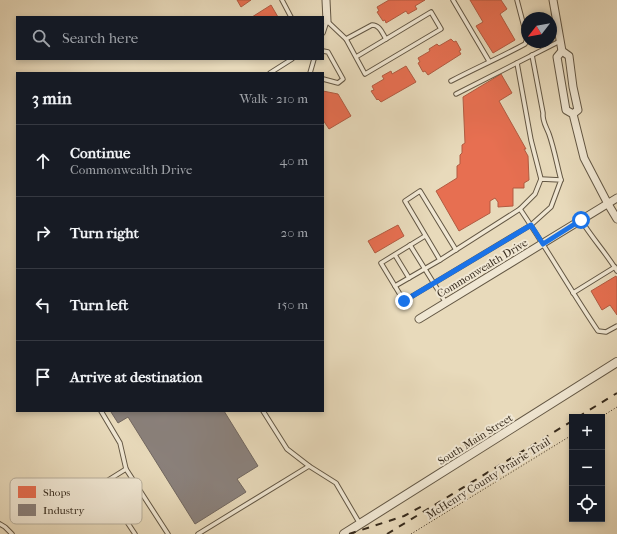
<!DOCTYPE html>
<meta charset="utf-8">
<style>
body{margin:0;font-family:"IM FELL French Canon",serif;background:#20242c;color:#f1f3f6}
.controls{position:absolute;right:12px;bottom:12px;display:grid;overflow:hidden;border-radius:0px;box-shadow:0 2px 6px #0003}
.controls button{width:36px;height:36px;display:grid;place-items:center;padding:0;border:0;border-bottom:1px solid #363941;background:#171b24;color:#f1f3f6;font:20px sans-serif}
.compass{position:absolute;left:521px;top:12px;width:36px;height:36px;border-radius:50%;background:#171b24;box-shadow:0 2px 6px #0003;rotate:239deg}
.stop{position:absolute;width:12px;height:12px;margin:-9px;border:3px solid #1a73e8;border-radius:50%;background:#fff}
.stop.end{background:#1a73e8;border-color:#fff;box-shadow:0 1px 4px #0008}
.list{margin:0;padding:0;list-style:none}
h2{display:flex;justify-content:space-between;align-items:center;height:52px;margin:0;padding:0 16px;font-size:17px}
h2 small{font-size:13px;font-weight:400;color:#9ea1a6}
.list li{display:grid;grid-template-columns:26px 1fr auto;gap:12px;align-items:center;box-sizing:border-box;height:72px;padding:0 16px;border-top:1px solid #363941}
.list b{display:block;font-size:15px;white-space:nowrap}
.list p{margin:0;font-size:13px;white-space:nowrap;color:#9ea1a6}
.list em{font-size:13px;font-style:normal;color:#9ea1a6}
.icon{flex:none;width:22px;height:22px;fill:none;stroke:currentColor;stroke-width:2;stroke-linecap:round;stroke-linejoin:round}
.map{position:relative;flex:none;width:617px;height:534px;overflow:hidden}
.search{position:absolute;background:#171b24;box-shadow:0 2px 6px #0003;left:16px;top:16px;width:308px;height:44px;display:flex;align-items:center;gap:10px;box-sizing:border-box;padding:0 14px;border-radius:0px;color:#9ea1a6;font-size:15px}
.panel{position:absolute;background:#171b24;box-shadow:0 2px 6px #0003;left:16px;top:72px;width:308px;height:340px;border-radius:0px}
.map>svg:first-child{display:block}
.shops{fill:#e76f51;stroke:#b25b41}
.industry{fill:#8a817c;stroke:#716760}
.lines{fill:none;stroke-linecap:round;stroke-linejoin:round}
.service-casing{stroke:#635744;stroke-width:5.5}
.minor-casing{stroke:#635744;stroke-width:9}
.tertiary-casing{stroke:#635744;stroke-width:10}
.path{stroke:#372b1d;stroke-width:1;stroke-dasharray:1 2;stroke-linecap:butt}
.service{stroke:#f0e7d3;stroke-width:3.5}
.minor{stroke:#f0e7d3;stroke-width:7}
.tertiary{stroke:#f0e7d3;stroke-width:8}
.rail{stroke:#372b1d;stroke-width:2;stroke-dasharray:7 7;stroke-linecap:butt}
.route{stroke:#1a73e8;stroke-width:5}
.labels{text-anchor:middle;stroke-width:4;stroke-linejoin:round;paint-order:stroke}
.street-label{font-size:11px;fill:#372b1d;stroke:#f0e7d3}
.key{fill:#f0e7d3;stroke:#b8af9c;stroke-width:1}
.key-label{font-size:11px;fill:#372b1d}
</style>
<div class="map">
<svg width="617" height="534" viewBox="0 0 617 534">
<rect width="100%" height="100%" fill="#e8dabb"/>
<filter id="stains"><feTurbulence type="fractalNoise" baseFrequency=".005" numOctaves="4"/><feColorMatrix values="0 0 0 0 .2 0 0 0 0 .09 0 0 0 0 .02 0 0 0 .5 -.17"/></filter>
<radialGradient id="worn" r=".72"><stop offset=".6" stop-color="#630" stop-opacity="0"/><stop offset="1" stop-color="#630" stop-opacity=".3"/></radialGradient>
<!-- shops -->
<g class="shops">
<path d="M237 0H251L241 7Z"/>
<path d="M389 0H425L415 6 417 9 408 14 406 11 386 23 385 20 383 21 377 12 379 11 377 7Z"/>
<path d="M470 0H501L507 9 500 14 515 40 493 53 476 26 483 22Z"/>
<path d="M271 5 278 17H252Z"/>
<path d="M451 39 454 42 456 41 461 50 459 51 461 54 428 75 425 71 423 72 418 63 420 62 418 58 430 51 429 49 437 44 439 46Z"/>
<path d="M406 66 416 82 381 102 378 99 377 100 371 91 374 90 372 86 384 79 382 76 391 71 392 74Z"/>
<path d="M501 74 512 93 499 101 526 149H524L528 156 529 180 524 183V188H513V206L498 207V202L495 198 490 201V213L459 231 436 191 457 178V166L460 164V155L462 153V145L465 143 463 97Z"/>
<path d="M323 91 338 94 351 116 329 129 323 120Z"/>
<path d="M398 225 404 236 375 253 368 241Z"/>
<path d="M616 276 617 278V315L610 305 602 310 591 291Z"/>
</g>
<!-- industry -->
<path class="industry" d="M113 411H224L258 466 237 479 246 492 195 524 128 417 118 423 111 412Z"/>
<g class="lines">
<defs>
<g id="service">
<path d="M282 0 291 17"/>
<path d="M453 0 489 61"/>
<path d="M517 0 527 38"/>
<path d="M323 21H327L346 39 365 74 441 29 431 12 356 57"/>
<path d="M323 33 327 21"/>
<path d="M346 39 372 25C380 25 382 33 386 39"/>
<path d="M323 51 328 52 343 79 338 83 323 79"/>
<path d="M532 55 543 113C542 121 546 126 549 134 554 148 557 165 561 180"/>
<path d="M517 63 531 140 541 179"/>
<path d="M270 73 292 59"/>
<path d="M310 73 314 59"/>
<path d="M451 81C476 68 501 57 525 44L527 39"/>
<path d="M456 94 560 41"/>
<path d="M581 220C592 238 606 253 617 271"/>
<path d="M425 236 381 263 404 301 531 225 551 207 561 180 541 179 535 194 520 209C547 249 571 291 598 331L606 332 617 326"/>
<path d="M410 245 446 303"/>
<path d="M395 255 409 278"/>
<path d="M440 260 405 201 420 191 456 250"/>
<path d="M395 286 440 260 520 209"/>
<path d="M573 293 615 267"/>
<path d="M101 411 120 443 126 469"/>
<path d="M263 411 287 449 309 466"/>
<path d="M0 524 5 527 12 534"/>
<path d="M135 534 102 484 126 469 168 534"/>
<path d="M198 534 309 466 336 483 360 524"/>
</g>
<g id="minor">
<path d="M326 0 327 21"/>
<path d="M553 0 562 51 569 56 573 87 578 110 573 114"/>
<path d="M562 51 557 57 566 110 573 114 584 158 608 204 617 219"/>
<path d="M419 319 617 198"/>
</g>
<path id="tertiary" d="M344 534 617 362"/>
</defs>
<!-- service casing -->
<use href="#service" class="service-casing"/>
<!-- minor casing -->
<use href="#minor" class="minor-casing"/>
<!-- tertiary casing -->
<use href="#tertiary" class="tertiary-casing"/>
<!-- path -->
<g class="path">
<path d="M601 417 617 407"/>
<path d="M411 534 572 435"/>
</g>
<!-- service -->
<use href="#service" class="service"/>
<!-- minor -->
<use href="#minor" class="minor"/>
<!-- tertiary -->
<use href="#tertiary" class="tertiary"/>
<!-- rail -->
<g class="rail">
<path d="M578 417 617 393"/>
<path d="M349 534 404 516 424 505"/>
<path d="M387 534 572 421"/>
</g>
</g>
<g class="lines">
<!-- route -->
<path class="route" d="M404 301 531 225 543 244 581 220"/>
</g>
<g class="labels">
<!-- street labels -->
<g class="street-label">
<text transform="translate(482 268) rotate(-31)" y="4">Commonwealth Drive</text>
<text transform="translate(475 439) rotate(-32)" y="4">South Main Street</text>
<text transform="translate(488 478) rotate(-32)" y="4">McHenry County Prairie Trail</text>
</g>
</g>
<!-- legend -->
<rect x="10" y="478" width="132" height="46" rx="6" class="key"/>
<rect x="18" y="486" width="18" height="12" fill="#e76f51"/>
<rect x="18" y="504" width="18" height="12" fill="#8a817c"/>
<g class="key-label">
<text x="43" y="496">Shops</text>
<text x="43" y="514">Industry</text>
</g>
<rect width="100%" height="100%" filter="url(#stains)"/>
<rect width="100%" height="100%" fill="url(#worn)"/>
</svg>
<div class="controls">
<button>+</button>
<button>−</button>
<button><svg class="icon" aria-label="locate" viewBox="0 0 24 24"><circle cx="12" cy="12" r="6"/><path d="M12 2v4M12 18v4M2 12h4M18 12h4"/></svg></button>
</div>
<svg class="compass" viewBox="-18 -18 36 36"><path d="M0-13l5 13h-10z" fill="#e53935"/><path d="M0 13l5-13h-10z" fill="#9ea1a6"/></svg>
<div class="stop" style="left:581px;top:220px"></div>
<div class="stop end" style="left:404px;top:301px"></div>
<div class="search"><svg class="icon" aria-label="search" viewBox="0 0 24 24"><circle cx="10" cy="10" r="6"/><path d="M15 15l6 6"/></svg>Search here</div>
<section class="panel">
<h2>3 min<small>Walk · 210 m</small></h2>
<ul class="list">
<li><svg class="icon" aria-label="ahead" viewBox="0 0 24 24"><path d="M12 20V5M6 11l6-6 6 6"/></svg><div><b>Continue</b><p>Commonwealth Drive</p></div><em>40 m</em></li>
<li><svg class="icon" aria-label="right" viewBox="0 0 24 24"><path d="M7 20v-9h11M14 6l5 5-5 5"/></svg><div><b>Turn right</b></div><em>20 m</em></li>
<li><svg class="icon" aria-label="left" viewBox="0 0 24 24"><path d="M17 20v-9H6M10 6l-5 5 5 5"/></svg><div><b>Turn left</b></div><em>150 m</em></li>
<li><svg class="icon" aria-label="arrive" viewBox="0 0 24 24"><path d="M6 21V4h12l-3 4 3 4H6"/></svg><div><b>Arrive at destination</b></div></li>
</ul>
</section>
</div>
